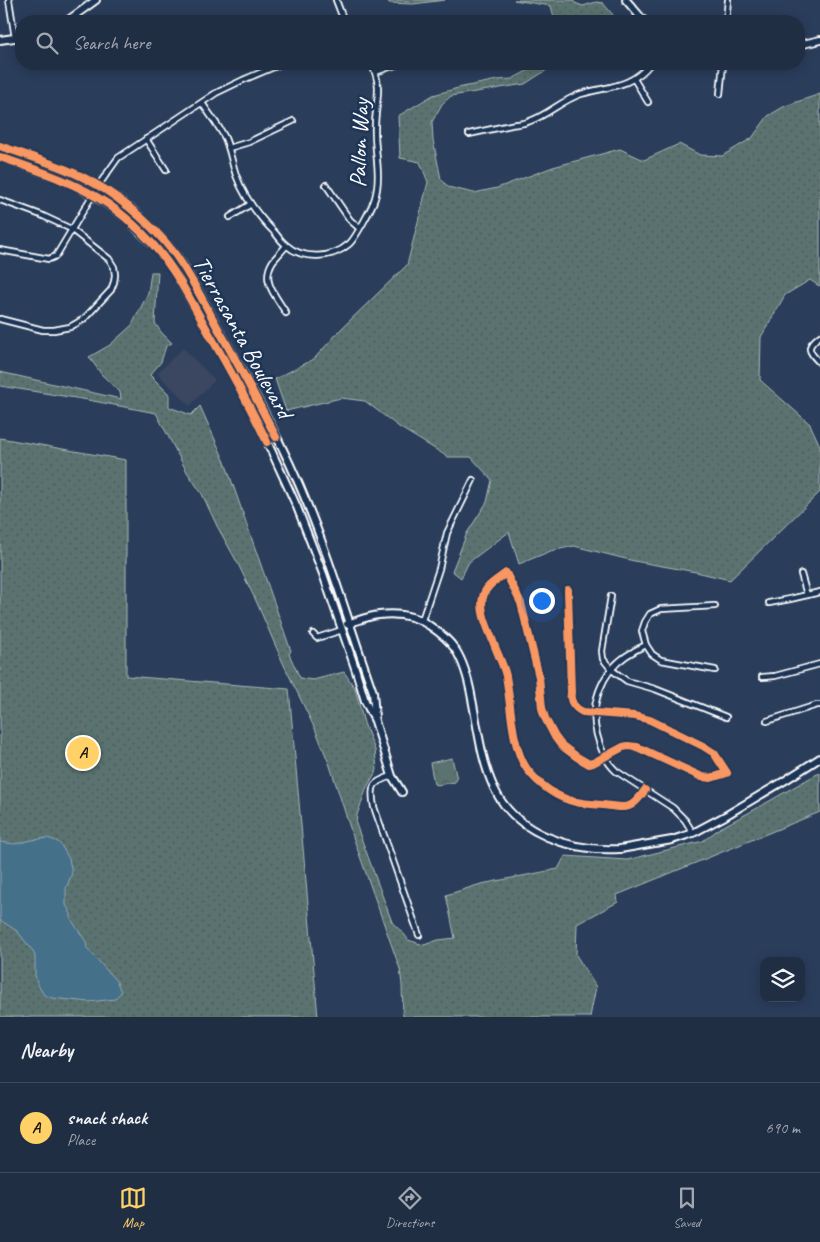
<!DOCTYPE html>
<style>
body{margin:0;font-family:Caveat,sans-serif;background:#2d3a4f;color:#f1f3f6}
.controls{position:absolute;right:15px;bottom:15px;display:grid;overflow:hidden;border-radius:10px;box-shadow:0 2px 12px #0003}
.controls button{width:45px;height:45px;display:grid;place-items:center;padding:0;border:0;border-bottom:1px solid #3d4a5d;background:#202e44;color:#f1f3f6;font:25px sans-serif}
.you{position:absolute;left:541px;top:600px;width:18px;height:18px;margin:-12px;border:4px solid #fff;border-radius:50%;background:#1a73e8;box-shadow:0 0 0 8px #1a73e833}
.badge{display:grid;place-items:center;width:32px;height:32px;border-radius:50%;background:#ffd166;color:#111;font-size:16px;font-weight:700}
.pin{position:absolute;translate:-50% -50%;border:2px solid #fff;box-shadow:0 1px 5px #0006}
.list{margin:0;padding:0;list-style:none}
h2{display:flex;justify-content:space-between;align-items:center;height:65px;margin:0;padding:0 20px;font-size:21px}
h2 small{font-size:16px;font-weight:400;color:#a2a8b2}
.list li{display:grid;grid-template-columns:32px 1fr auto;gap:15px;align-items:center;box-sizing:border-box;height:90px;padding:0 20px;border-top:1px solid #3d4a5d}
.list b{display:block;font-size:19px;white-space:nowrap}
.list p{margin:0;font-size:16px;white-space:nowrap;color:#a2a8b2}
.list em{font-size:16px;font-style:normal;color:#a2a8b2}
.icon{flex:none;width:28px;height:28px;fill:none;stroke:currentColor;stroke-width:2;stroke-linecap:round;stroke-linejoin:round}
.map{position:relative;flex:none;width:820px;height:1017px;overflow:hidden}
.search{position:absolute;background:#202e44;box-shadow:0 2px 12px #0003;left:15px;right:15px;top:15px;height:55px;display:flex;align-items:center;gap:12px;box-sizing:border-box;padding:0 18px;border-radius:20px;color:#a2a8b2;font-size:19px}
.sheet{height:155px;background:#202e44}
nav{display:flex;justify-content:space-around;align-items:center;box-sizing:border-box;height:70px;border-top:1px solid #3d4a5d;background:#202e44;font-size:14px;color:#a2a8b2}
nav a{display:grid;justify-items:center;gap:2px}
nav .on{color:#ffd166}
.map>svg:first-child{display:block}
.built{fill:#3a4660}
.grass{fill:url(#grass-dots);stroke:#acb9b7}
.park{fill:url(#park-crowns);stroke:#acb9b7}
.water{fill:#446f8a;stroke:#8fa9b9}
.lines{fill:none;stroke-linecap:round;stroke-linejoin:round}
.street-casing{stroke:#fff;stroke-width:8}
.secondary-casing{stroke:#fff;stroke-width:10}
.street{stroke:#1d3557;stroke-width:4.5}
.secondary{stroke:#1d3557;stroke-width:6}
.cycleway-casing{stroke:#1d3557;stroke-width:11}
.cycleway{stroke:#f99763;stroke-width:8}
.labels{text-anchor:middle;stroke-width:5;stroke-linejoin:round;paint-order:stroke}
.street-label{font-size:24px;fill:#fff;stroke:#1d3557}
</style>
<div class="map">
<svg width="820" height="1017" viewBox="0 0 820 1017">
<defs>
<pattern id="grass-dots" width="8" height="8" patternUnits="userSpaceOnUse" patternTransform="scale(1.25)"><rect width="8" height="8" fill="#5a736f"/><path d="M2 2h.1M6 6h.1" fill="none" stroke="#525c5a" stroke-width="1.8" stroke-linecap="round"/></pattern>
<pattern id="park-crowns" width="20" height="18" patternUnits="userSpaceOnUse" patternTransform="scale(1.25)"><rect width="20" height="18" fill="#5a736f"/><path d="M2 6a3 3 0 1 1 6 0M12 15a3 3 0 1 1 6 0" fill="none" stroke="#525c5a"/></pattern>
</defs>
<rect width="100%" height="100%" fill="#2a3d5b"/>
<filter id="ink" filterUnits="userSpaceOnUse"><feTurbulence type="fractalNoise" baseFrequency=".02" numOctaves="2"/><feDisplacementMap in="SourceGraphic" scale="10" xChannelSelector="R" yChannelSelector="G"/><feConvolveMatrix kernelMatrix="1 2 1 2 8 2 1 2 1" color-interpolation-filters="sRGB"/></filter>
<g filter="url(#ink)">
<!-- built -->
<path class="built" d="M183 348 215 380 190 406 157 373Z"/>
<!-- grass -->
<g class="grass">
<path d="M388 0H445L413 4 389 3Z"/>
<path d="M514 0H573L575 3 583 6 596 2 603 3 618 21H555L551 6Z"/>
<path d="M540 64H556L525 84 451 96 442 104 432 122 433 140 441 179 448 187 474 193 497 188 553 167 620 149 644 160 679 144 700 155 722 156 752 138 768 116 785 106 820 94V285L819 286 810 280 785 295 761 337 760 380 810 424 820 446V492L730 580 696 572 634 561 574 546 551 551 519 564 509 532 469 562 461 578 452 571 467 533 487 502 492 480 471 457H448L399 427 365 401 341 398 286 411 275 379 314 359 340 330 407 265 428 182 420 162 400 158 398 116 433 95 458 88 497 80 512 79Z"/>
<path d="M151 272H158L155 323 161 332 172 343 166 346 161 362 150 375 169 394V407L191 415 200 406 225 462 291 651 289 654 300 678 313 680 344 672 355 688 364 723 375 750 377 770 367 787 357 815 356 824 392 922C397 928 405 933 408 940L424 945 438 940 455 938 446 895 481 884 558 869 565 856 627 860 703 841 720 828 752 811 815 775 820 773V812L617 895 618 902 577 924 576 955 596 987 590 1017H403L402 985 400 969 352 834 330 766 316 731 283 663 257 603 237 562 217 526 202 494 187 472 156 413 88 400 0 386V372L121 399 120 392 102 375 89 357 110 345 132 325 148 293Z"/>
<path d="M0 438 126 460V676L289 689 318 1017H0Z"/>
</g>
<!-- park -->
<path class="park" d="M452 758 457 779 455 782 437 785 434 784 430 763Z"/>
<!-- water -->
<path class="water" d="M48 838 58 842 61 845 69 859 72 873 66 889V905L71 914V919L86 942 87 948 117 982 121 992 115 999 89 1002 52 998 44 995 38 985 35 975V956L33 951 17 931 0 920V842L15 844 32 840Z"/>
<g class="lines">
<defs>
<g id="street">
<path d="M9 0 15 38"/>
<path d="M336 0 344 21"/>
<path d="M726 21 728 0"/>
<path d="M376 72 398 64"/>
<path d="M634 79 648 102"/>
<path d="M720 94 723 64"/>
<path d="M202 103C210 115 219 126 225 138 230 150 232 163 236 175 244 198 259 217 276 234 279 238 282 242 286 245 303 260 332 259 349 244 355 239 373 206 375 198 382 174 374 151 375 127 375 103 384 86 371 64"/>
<path d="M469 134C483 131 497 128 511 125 517 124 524 124 530 121 548 115 562 100 581 94 608 86 631 88 650 64"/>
<path d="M146 139 166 170"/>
<path d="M229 148 249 142 293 121"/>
<path d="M326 185 350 220 359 228"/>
<path d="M0 200 41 215 71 229 109 259 114 267 115 275 114 282 111 290 84 319 70 327 54 330H43L0 319"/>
<path d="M230 217 251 204"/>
<path d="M0 250 49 259 56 256 98 186 118 158 216 93 243 80 281 64"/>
<path d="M286 313C276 296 260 281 273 261 277 256 282 251 286 246"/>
<path d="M820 336C805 347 808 351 820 363"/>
<path d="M801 574 807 595"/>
<path d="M568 590 571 693C569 702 576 709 583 712L635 716 650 720 703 746 714 753 727 773 711 778 702 777 637 747 628 746 623 747 593 763 589 764 577 757 561 745 555 737 545 718 542 708 539 677 521 603 506 573C497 580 485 586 483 597 479 612 489 630 494 644 498 655 504 666 506 676 511 703 511 747 527 769 539 785 557 798 576 802 585 804 594 804 603 805 626 808 631 811 645 790"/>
<path d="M611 596 602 651 603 659 612 670 627 681 655 689 726 717"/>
<path d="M769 603 790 599 820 592"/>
<path d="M422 620 439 569 447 533 473 480"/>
<path d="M313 634 317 638 342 630"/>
<path d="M646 645C639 648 632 652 626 656 601 673 589 706 597 735 601 749 605 761 616 771L673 808 685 820 693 833"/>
<path d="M715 670 661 660 652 654 646 645 642 631 645 622 650 614 661 609 715 606"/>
<path d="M762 677 775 676 820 664"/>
<path d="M767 721 817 705H820"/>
<path d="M392 776C372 782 370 786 374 807L419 935"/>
</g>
<g id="secondary">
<path d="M626 0 644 21"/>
<path d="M67 21 96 0"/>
<path d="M0 40 21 37"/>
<path d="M799 45 820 40"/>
<path d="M0 146C48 163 92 176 132 209 150 225 170 245 183 265 196 286 208 309 220 331 252 388 284 446 308 506 333 567 351 630 373 692L375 717"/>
<path d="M0 157 69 182 107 204 127 219 160 252 175 273 230 370 255 417 271 450 297 507 323 574 356 671 365 701 375 721 392 776 402 792"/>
<path d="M347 624C357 621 368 616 379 615 397 613 416 616 430 626 439 632 449 640 455 649 465 664 469 682 472 699 478 729 481 760 494 788 515 834 573 852 620 849L672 840 693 833 725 816 784 781 820 758"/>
</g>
</defs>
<!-- street casing -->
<use href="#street" class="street-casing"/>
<!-- secondary casing -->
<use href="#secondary" class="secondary-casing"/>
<!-- street -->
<use href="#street" class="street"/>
<!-- secondary -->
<use href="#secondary" class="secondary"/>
<defs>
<g id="cycleway">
<path d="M0 146C31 157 63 166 92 182 124 199 164 235 183 266 195 285 205 304 215 323 236 360 256 398 276 437"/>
<path d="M0 157C37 170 75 182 108 204 133 222 157 246 174 272 187 292 198 314 210 335 230 370 250 406 267 442"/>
<path d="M568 590 571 693C569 702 576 709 583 712L635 716 650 720 703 746 714 753 727 773 711 778 702 777 637 747 628 746 623 747 593 763 589 764 577 757 561 745 555 737 545 718 542 708 539 677 521 603 506 573C497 580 485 586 483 597 479 612 489 630 494 644 498 655 504 666 506 676 511 703 511 747 527 769 539 785 557 798 576 802 585 804 594 804 603 805 626 808 631 811 645 790"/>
</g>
</defs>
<!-- cycleway casing -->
<use href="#cycleway" class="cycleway-casing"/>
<!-- cycleway -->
<use href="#cycleway" class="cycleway"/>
</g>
</g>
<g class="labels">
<!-- street labels -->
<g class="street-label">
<text transform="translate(359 143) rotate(-88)" y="8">Pallon Way</text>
<text transform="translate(243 337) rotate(61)" y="8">Tierrasanta Boulevard</text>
</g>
</g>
</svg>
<div class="controls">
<button><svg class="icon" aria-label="layers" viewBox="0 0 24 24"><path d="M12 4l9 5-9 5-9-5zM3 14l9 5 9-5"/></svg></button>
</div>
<div class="you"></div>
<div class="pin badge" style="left:83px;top:753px">A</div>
<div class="search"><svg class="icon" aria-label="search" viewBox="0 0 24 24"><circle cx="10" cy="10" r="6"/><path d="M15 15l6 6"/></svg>Search here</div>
</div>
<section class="sheet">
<h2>Nearby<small></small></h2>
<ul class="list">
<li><span class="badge">A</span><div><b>snack shack</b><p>Place</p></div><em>690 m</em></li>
</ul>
</section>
<nav>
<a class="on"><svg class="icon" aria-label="map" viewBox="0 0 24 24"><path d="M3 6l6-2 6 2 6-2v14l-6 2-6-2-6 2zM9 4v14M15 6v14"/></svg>Map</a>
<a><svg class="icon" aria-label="directions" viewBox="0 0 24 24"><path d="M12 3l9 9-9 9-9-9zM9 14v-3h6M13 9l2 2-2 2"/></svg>Directions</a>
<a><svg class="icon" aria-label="saved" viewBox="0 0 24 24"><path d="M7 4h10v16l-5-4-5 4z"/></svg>Saved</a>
</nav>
